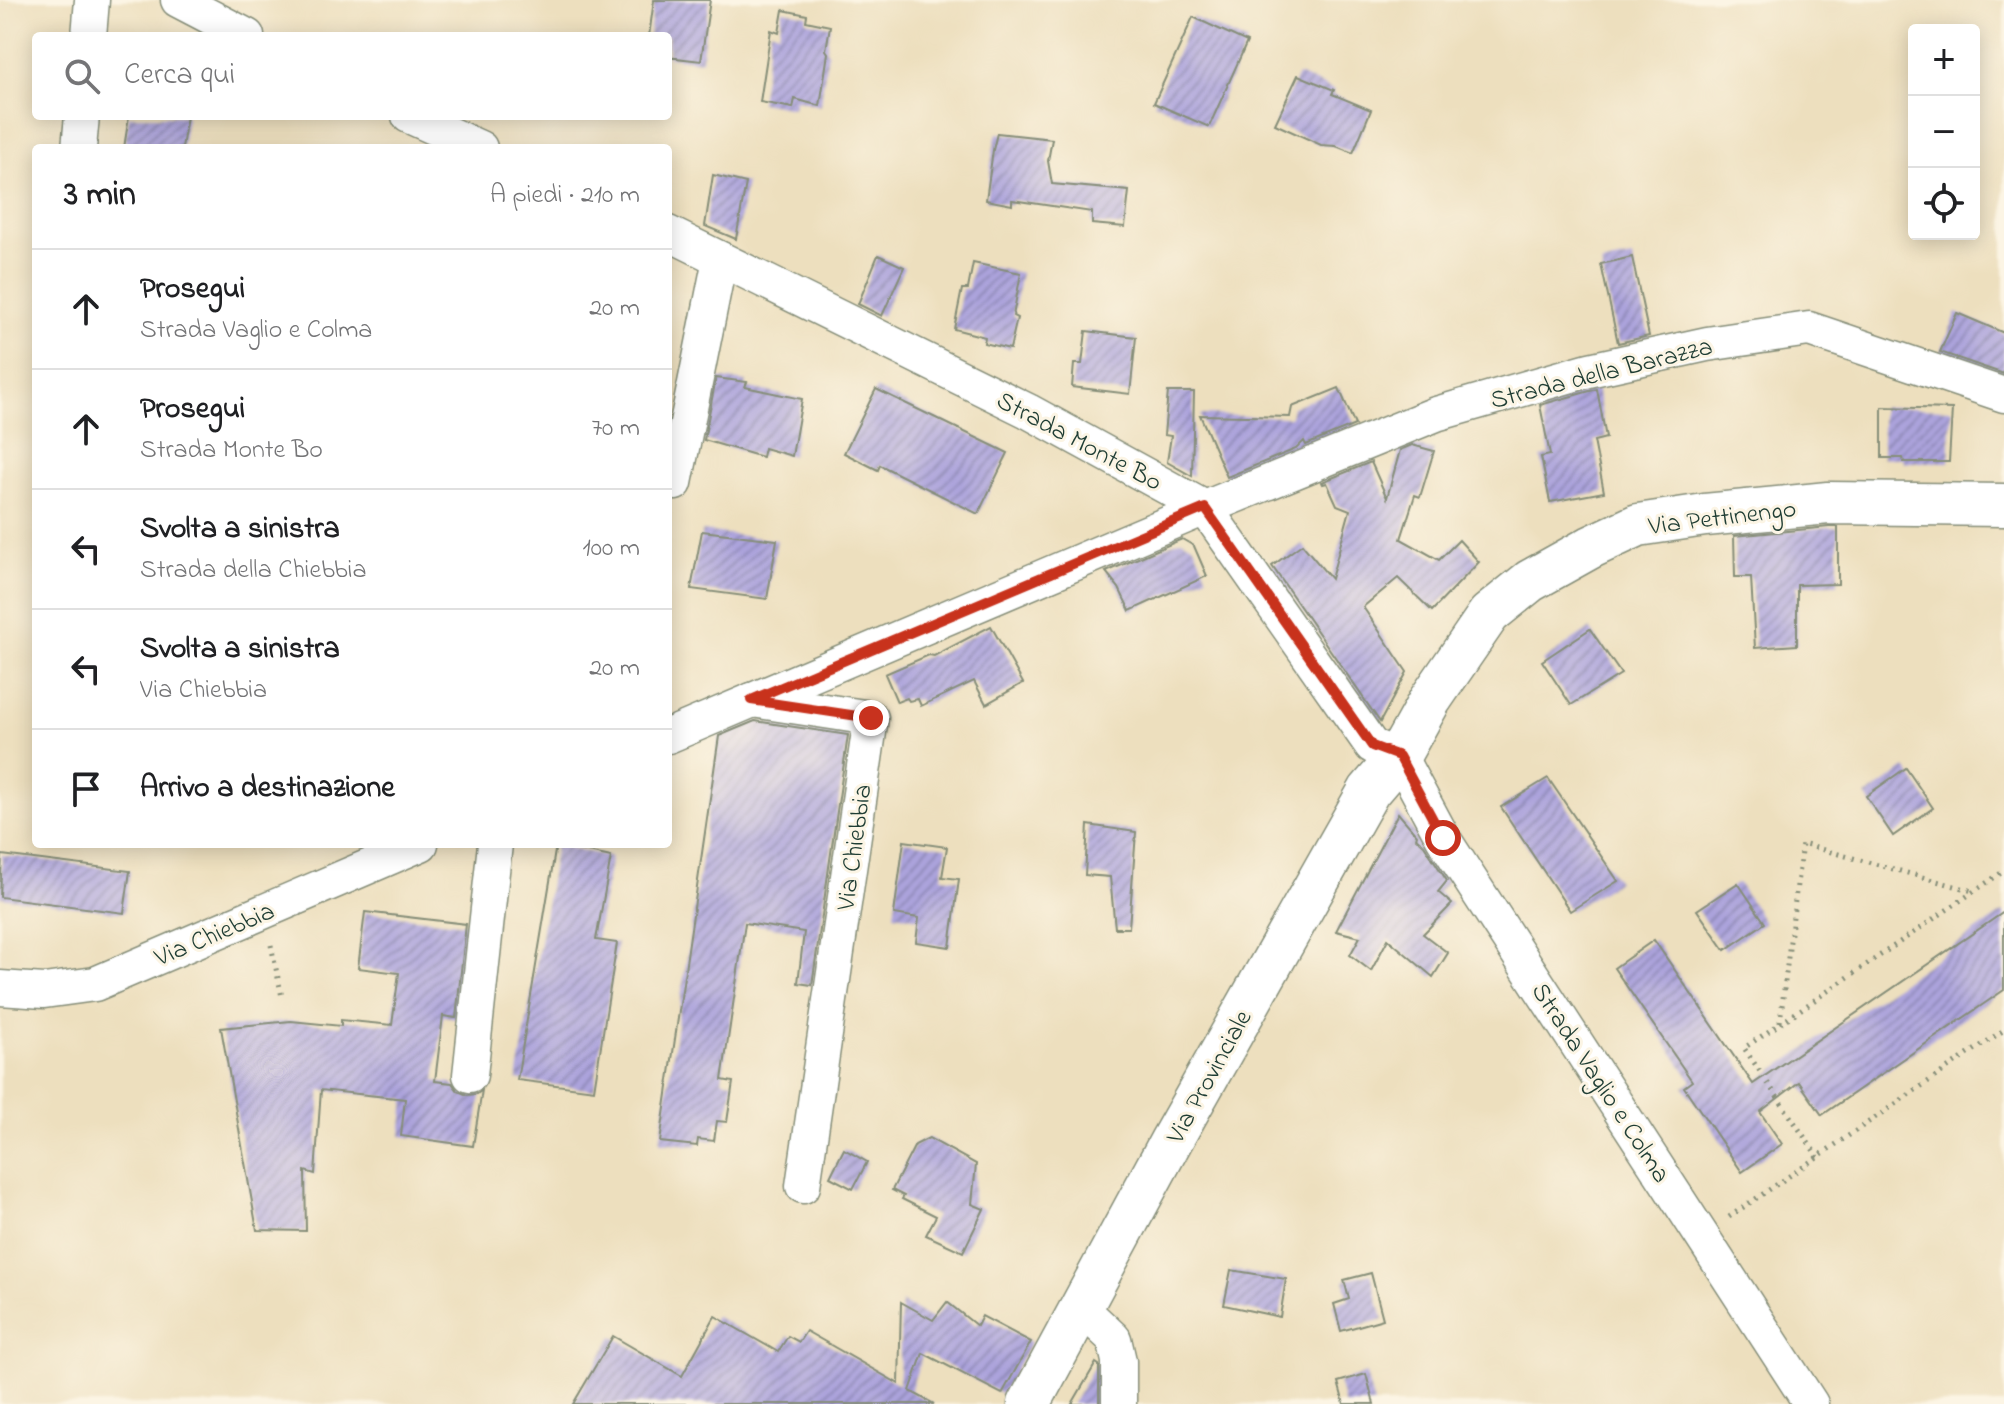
<!DOCTYPE html>
<html lang="it">
<meta charset="utf-8">
<style>
body{margin:0;font-family:"Indie Flower",sans-serif;background:#f2f2f2;color:#202124}
.controls{position:absolute;right:24px;top:24px;display:grid;overflow:hidden;border-radius:8px;box-shadow:0 4px 20px #0003}
.controls button{width:72px;height:72px;display:grid;place-items:center;padding:0;border:0;border-bottom:2px solid #e0e0e0;background:#fff;color:#202124;font:40px sans-serif}
.stop{position:absolute;width:24px;height:24px;margin:-18px;border:6px solid #c8321e;border-radius:50%;background:#fff}
.stop.end{background:#c8321e;border-color:#fff;box-shadow:0 2px 8px #0008}
.list{margin:0;padding:0;list-style:none}
h2{display:flex;justify-content:space-between;align-items:center;height:104px;margin:0;padding:0 32px;font-size:34px}
h2 small{font-size:26px;font-weight:400;color:#757577}
.list li{display:grid;grid-template-columns:52px 1fr auto;gap:24px;align-items:center;box-sizing:border-box;height:120px;padding:0 32px;border-top:2px solid #e0e0e0}
.list b{display:block;font-size:30px;white-space:nowrap}
.list p{margin:0;font-size:26px;white-space:nowrap;color:#757577}
.list em{font-size:26px;font-style:normal;color:#757577}
.icon{flex:none;width:44px;height:44px;fill:none;stroke:currentColor;stroke-width:2;stroke-linecap:round;stroke-linejoin:round}
.map{position:relative;flex:none;width:2004px;height:1404px;overflow:hidden}
.search{position:absolute;background:#fff;box-shadow:0 4px 20px #0003;left:32px;top:32px;width:640px;height:88px;display:flex;align-items:center;gap:20px;box-sizing:border-box;padding:0 28px;border-radius:8px;color:#757577;font-size:30px}
.panel{position:absolute;background:#fff;box-shadow:0 4px 20px #0003;left:32px;top:144px;width:640px;height:704px;border-radius:8px}
.map>svg:first-child{display:block}
.building{fill:url(#building-hatch)}
.lines{fill:none;stroke-linecap:round;stroke-linejoin:round}
.minor-casing{stroke:#868e79;stroke-width:37}
.major-casing{stroke:#868e79;stroke-width:45}
.path{stroke:#868e79;stroke-width:5;stroke-dasharray:2 6;stroke-linecap:butt}
.minor{stroke:#fff;stroke-width:34}
.major{stroke:#fff;stroke-width:42}
.route{stroke:#c8321e;stroke-width:10}
.labels{text-anchor:middle;stroke-width:6;stroke-linejoin:round;paint-order:stroke}
.street-label{font-size:26px;fill:#1f3d34;stroke:#fcf5e5}
</style>
<div class="map">
<svg width="2004" height="1404" viewBox="0 0 2004 1404">
<defs>
<pattern id="building-hatch" width="6" height="6" patternUnits="userSpaceOnUse" patternTransform="scale(2)"><rect width="6" height="6" fill="#aca3dc"/><path d="M-1 1l2-2M0 6l6-6M5 7l2-2" fill="none" stroke="#8b86b3"/></pattern>
</defs>
<rect width="100%" height="100%" fill="#fcf5e5"/>
<filter id="ink" filterUnits="userSpaceOnUse"><feTurbulence type="fractalNoise" baseFrequency=".0125" numOctaves="2"/><feDisplacementMap in="SourceGraphic" scale="16" xChannelSelector="R" yChannelSelector="G"/><feConvolveMatrix kernelMatrix="1 2 1 2 8 2 1 2 1" color-interpolation-filters="sRGB"/></filter>
<filter id="wash" filterUnits="userSpaceOnUse"><feTurbulence type="fractalNoise" baseFrequency=".006" numOctaves="4" result="noise"/><feDisplacementMap in="SourceGraphic" scale="32" xChannelSelector="R" yChannelSelector="G"/><feGaussianBlur stdDeviation="1.8" result="paint"/><feColorMatrix in="noise" values="0 0 0 0 0 0 0 0 0 0 0 0 0 0 0 0 0 1.4 0 .05"/><feComposite in="paint" operator="in"/></filter>
<g filter="url(#wash)">
<rect width="100%" height="100%" fill="#eddfbe"/>
<g id="blocks">
<!-- building -->
<g class="building">
<path d="M654 0H710L701 61 668 57V36H649Z"/>
<path d="M783 10 807 15 806 21 830 26 826 50 828 53 820 106 795 99 793 108 760 102 771 30 779 33Z"/>
<path d="M1193 17 1247 42 1209 127 1154 103Z"/>
<path d="M1298 75 1334 90 1332 94 1371 110 1353 153 1336 146 1321 145 1275 124Z"/>
<path d="M129 116H187L182 148H124Z"/>
<path d="M997 133 1052 139 1048 161 1052 184 1129 191 1125 227 1092 224V212L1012 200V205L986 200 993 150Z"/>
<path d="M713 175 746 183 736 239 705 226Z"/>
<path d="M878 255 904 267 882 316 858 304Z"/>
<path d="M1632 257 1649 336 1618 343 1601 264Z"/>
<path d="M973 263 1021 273 1013 316 1017 318 1010 349 984 343 985 337 954 329 962 289H968Z"/>
<path d="M1957 313 2004 333V374L1940 352Z"/>
<path d="M1086 331 1136 337 1130 394 1072 387 1074 364H1082Z"/>
<path d="M716 378 747 382 745 387 802 399 792 456 764 448 762 457 704 440Z"/>
<path d="M1339 388 1355 425 1306 445 1304 441 1296 449 1227 477 1200 415 1290 417 1292 407Z"/>
<path d="M876 389 1008 453 978 514 880 465 878 470 844 453Z"/>
<path d="M1597 389 1606 438 1594 441 1604 492 1550 502 1541 457 1550 455 1540 405Z"/>
<path d="M1168 392H1194L1192 476 1167 462 1171 436 1164 435Z"/>
<path d="M1882 407 1952 409 1949 462H1904L1903 458H1882Z"/>
<path d="M1412 445 1434 451 1420 497 1415 495 1401 539 1439 560 1459 540 1479 562 1432 611 1398 578 1363 607 1407 672 1380 722 1272 566 1302 544 1331 579 1350 510 1337 505 1327 483 1323 484 1322 482 1371 462 1387 498 1400 450Z"/>
<path d="M1829 527H1838V584L1797 585V645L1755 648 1751 577H1735L1734 536Z"/>
<path d="M702 531 777 540 767 599 691 589Z"/>
<path d="M1182 539 1194 546 1207 576 1130 611 1119 588 1106 572Z"/>
<path d="M991 626 1023 683 986 704 974 681 921 706 918 699 909 701 907 698 897 702 885 674 929 655 934 656Z"/>
<path d="M1590 629 1621 674 1571 705 1542 661Z"/>
<path d="M755 721 848 735 812 985 798 983 804 932 745 923 722 1080 733 1082 727 1122 717 1121 714 1141 698 1139 697 1146 660 1142 719 736Z"/>
<path d="M1906 768 1933 808 1893 836 1866 796Z"/>
<path d="M1548 778 1618 881 1570 911 1501 807Z"/>
<path d="M1398 813 1417 835 1416 838 1424 845 1447 881 1438 892 1452 904 1423 934 1448 953 1433 977 1388 939 1371 971 1350 955 1360 937 1336 931Z"/>
<path d="M1088 825 1136 832 1129 928H1115L1110 877 1085 875Z"/>
<path d="M904 841 947 847 942 877 959 879 950 947 916 942 919 918 894 914Z"/>
<path d="M556 845 611 857 596 940 617 943 594 1090 517 1080Z"/>
<path d="M2 855 130 871 124 913 0 897Z"/>
<path d="M1738 883 1765 923 1725 950 1697 910Z"/>
<path d="M365 912 466 924 456 1018 443 1016 435 1081 452 1083 458 1091 467 1095 477 1094 482 1090 473 1146 401 1136 405 1099 321 1090 315 1174 305 1171 306 1231 257 1230 221 1028 291 1021 341 1026V1020L392 1025 399 973 358 968Z"/>
<path d="M2004 912V990L1822 1115 1799 1082 1760 1112 1782 1144 1742 1172 1684 1087 1692 1081 1614 968 1654 940 1753 1084Z"/>
<path d="M929 1138 976 1164 972 1204 984 1209 963 1252 926 1235 936 1216 902 1199 904 1196 892 1190 915 1145Z"/>
<path d="M844 1149 867 1162 853 1189 830 1177Z"/>
<path d="M1231 1270 1286 1279 1280 1317 1224 1305Z"/>
<path d="M1371 1273 1383 1319 1341 1331 1334 1304 1349 1299 1344 1280Z"/>
<path d="M901 1302 933 1320 947 1302 977 1326 982 1316 1031 1342 1002 1394 923 1353 910 1391 934 1404H573L613 1336 682 1376 715 1316 778 1352 788 1336 799 1342 806 1331 899 1384Z"/>
<path d="M1096 1363 1099 1365V1404H1072Z"/>
<path d="M1366 1374 1374 1404H1344L1338 1382Z"/>
</g>
</g>
</g>
<g filter="url(#ink)">
<use href="#blocks" fill-opacity="0" stroke="#868e79" stroke-width="2"/>
<g class="lines">
<defs>
<g id="minor">
<path d="M178 0 247 36"/>
<path d="M89 36 92 0"/>
<path d="M409 116 480 148"/>
<path d="M79 148 82 116"/>
<path d="M668 233 1028 411 1205 508 1372 746 1399 756 1443 838 1811 1404"/>
<path d="M675 483 720 259"/>
<path d="M752 700 871 718 803 1186"/>
<path d="M668 736 1205 508 1436 414 1589 370 1707 344 1809 329 2004 395"/>
<path d="M0 988 44 991 95 984 421 844"/>
<path d="M470 1075 495 844"/>
<path d="M1081 1308 1114 1339 1119 1361V1404"/>
</g>
<path id="major" d="M1029 1404 1171 1141 1369 791 1399 756 1430 700 1489 614 1530 581 1591 547 1638 525 1705 515 1828 503 2004 505"/>
</defs>
<!-- minor casing -->
<use href="#minor" class="minor-casing"/>
<!-- major casing -->
<use href="#major" class="major-casing"/>
<!-- path -->
<g class="path">
<path d="M271 945 282 997"/>
<path d="M1780 1022 1802 844 1973 891"/>
<path d="M1818 1157 1744 1048 2004 871"/>
<path d="M1729 1217 2004 1030"/>
</g>
<!-- minor -->
<use href="#minor" class="minor"/>
<!-- major -->
<use href="#major" class="major"/>
</g>
</g>
<g class="lines" filter="url(#ink)">
<!-- route -->
<path class="route" d="M871 718 751 700 1205 508 1372 746 1399 756 1443 838"/>
</g>
<g class="labels">
<!-- street labels -->
<g class="street-label">
<text transform="translate(1601 372) rotate(-14)" y="9">Strada della Barazza</text>
<text transform="translate(1080 440) rotate(28)" y="9">Strada Monte Bo</text>
<text transform="translate(1722 516) rotate(-7)" y="9">Via Pettinengo</text>
<text transform="translate(853 847) rotate(-82)" y="9">Via Chiebbia</text>
<text transform="translate(214 933) rotate(-23)" y="9">Via Chiebbia</text>
<text transform="translate(1208 1076) rotate(-61)" y="9">Via Provinciale</text>
<text transform="translate(1602 1082) rotate(57)" y="9">Strada Vaglio e Colma</text>
</g>
</g>
</svg>
<div class="controls">
<button>+</button>
<button>−</button>
<button><svg class="icon" aria-label="locate" viewBox="0 0 24 24"><circle cx="12" cy="12" r="6"/><path d="M12 2v4M12 18v4M2 12h4M18 12h4"/></svg></button>
</div>
<div class="stop" style="left:1443px;top:838px"></div>
<div class="stop end" style="left:871px;top:718px"></div>
<div class="search"><svg class="icon" aria-label="search" viewBox="0 0 24 24"><circle cx="10" cy="10" r="6"/><path d="M15 15l6 6"/></svg>Cerca qui</div>
<section class="panel">
<h2>3 min<small>A piedi · 210 m</small></h2>
<ul class="list">
<li><svg class="icon" aria-label="ahead" viewBox="0 0 24 24"><path d="M12 20V5M6 11l6-6 6 6"/></svg><div><b>Prosegui</b><p>Strada Vaglio e Colma</p></div><em>20 m</em></li>
<li><svg class="icon" aria-label="ahead" viewBox="0 0 24 24"><path d="M12 20V5M6 11l6-6 6 6"/></svg><div><b>Prosegui</b><p>Strada Monte Bo</p></div><em>70 m</em></li>
<li><svg class="icon" aria-label="left" viewBox="0 0 24 24"><path d="M17 20v-9H6M10 6l-5 5 5 5"/></svg><div><b>Svolta a sinistra</b><p>Strada della Chiebbia</p></div><em>100 m</em></li>
<li><svg class="icon" aria-label="left" viewBox="0 0 24 24"><path d="M17 20v-9H6M10 6l-5 5 5 5"/></svg><div><b>Svolta a sinistra</b><p>Via Chiebbia</p></div><em>20 m</em></li>
<li><svg class="icon" aria-label="arrive" viewBox="0 0 24 24"><path d="M6 21V4h12l-3 4 3 4H6"/></svg><div><b>Arrivo a destinazione</b></div></li>
</ul>
</section>
</div>
